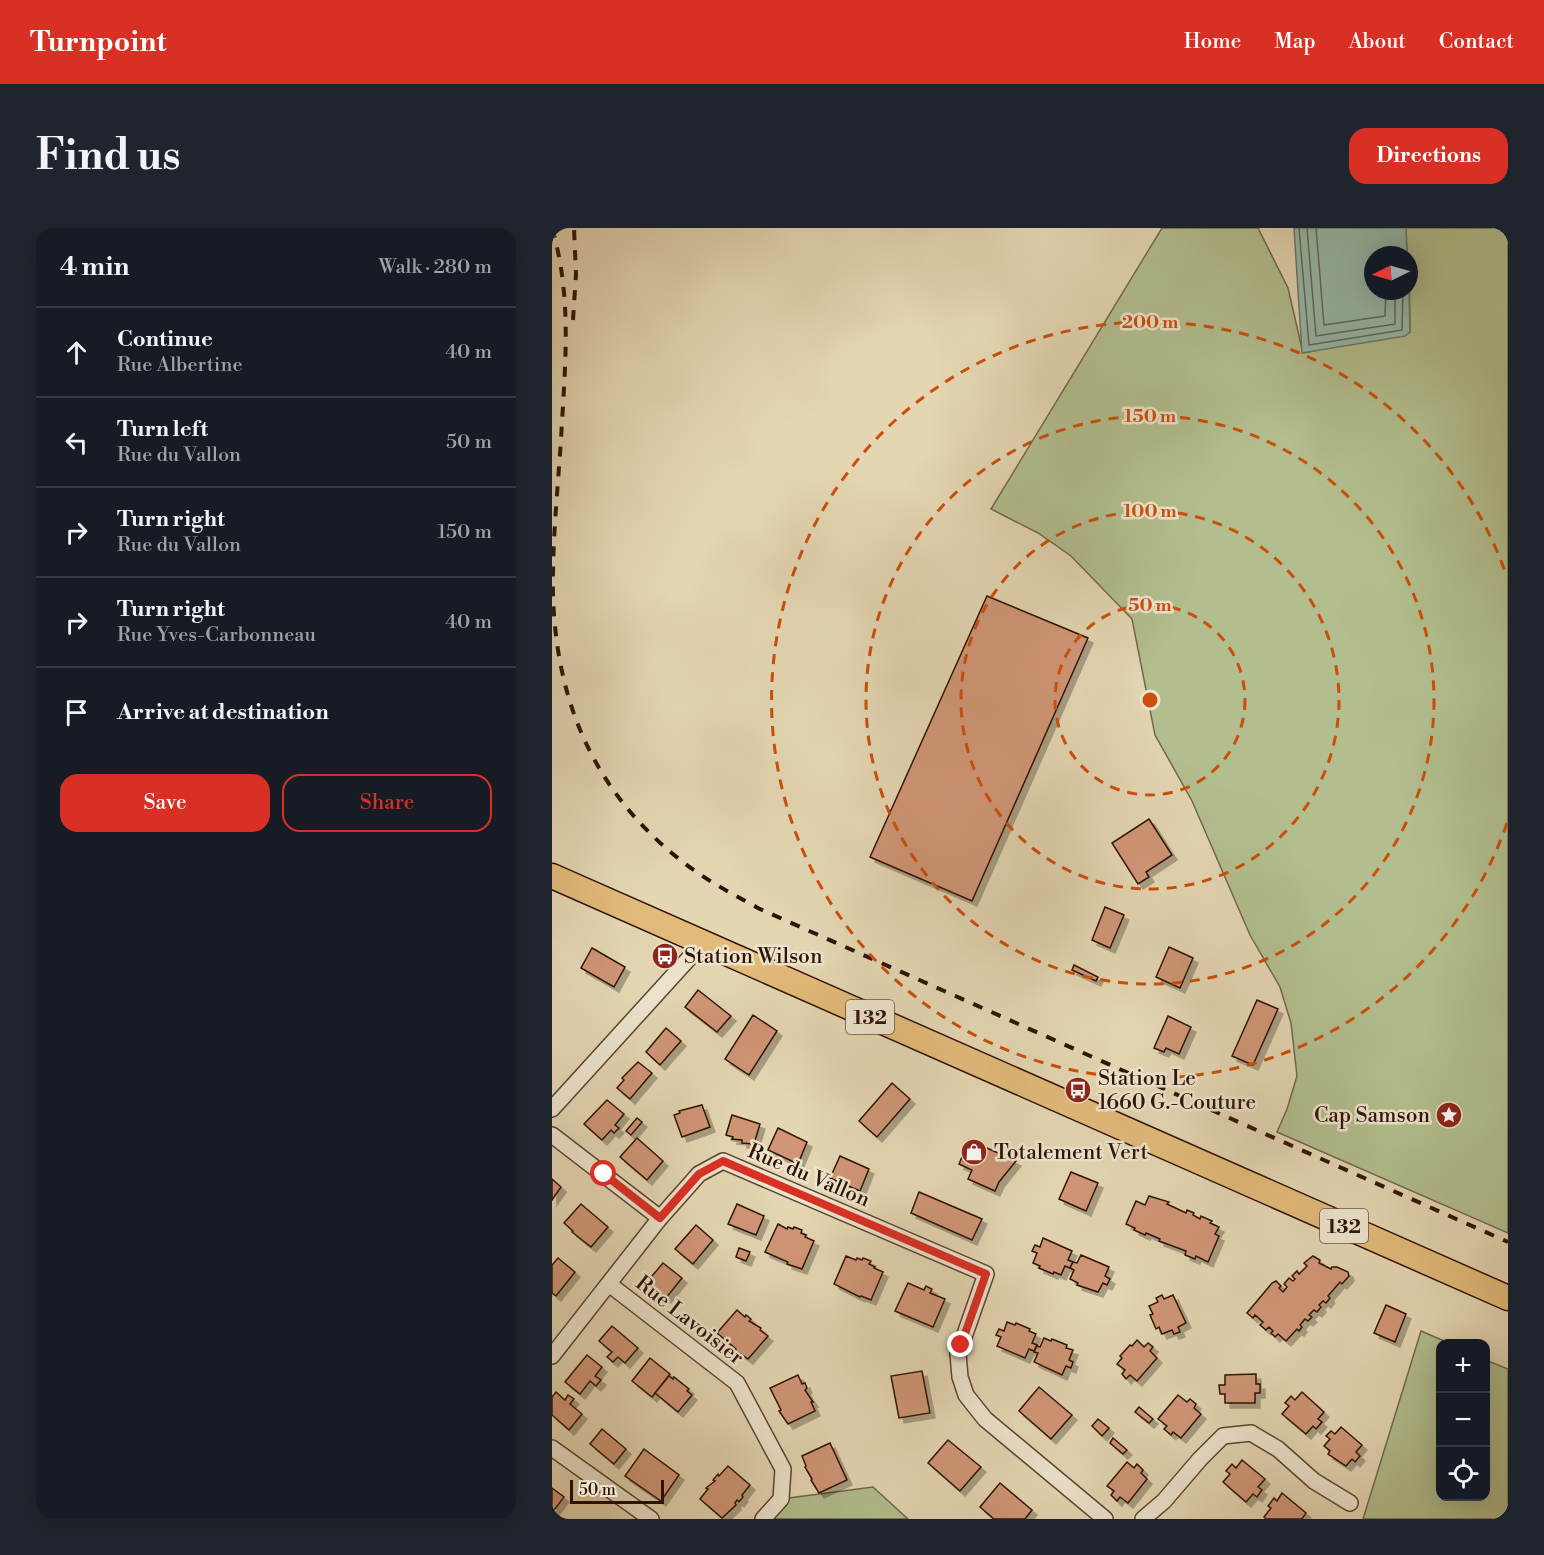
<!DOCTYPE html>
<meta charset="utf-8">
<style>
body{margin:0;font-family:"Libre Bodoni",serif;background:#20242c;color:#f1f3f6}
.controls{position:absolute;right:18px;bottom:18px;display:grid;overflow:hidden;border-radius:12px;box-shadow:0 6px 24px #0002}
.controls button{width:54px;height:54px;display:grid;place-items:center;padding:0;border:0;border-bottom:2px solid #363941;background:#171b24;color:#f1f3f6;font:30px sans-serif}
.compass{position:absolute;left:812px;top:18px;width:54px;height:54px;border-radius:50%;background:#171b24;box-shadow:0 6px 24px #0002;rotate:265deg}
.scale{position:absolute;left:18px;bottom:15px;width:94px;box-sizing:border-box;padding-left:6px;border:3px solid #2e1206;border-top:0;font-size:16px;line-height:21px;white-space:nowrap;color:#2e1206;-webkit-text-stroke:4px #ede4ce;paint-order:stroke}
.stop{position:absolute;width:18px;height:18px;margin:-14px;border:4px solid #d93025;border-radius:50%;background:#fff}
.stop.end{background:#d93025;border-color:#fff;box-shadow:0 2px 6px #0008}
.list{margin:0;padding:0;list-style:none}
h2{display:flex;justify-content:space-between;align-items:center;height:78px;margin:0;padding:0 24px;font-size:26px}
h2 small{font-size:20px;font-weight:400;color:#9ea1a6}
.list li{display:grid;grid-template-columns:39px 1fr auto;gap:18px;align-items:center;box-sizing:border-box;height:90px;padding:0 24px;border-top:2px solid #363941}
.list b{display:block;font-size:22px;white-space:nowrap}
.list p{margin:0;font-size:20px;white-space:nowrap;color:#9ea1a6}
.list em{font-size:20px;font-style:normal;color:#9ea1a6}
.actions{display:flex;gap:12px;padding:18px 24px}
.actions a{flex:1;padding:14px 0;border:2px solid #d93025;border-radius:18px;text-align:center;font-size:21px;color:#d93025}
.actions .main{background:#d93025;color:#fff}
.icon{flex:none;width:33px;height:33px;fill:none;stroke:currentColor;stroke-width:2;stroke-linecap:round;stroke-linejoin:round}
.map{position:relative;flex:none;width:956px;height:1291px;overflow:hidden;border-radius:18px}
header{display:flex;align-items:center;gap:36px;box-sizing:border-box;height:84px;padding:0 30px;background:#d93025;color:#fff}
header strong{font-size:28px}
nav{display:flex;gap:33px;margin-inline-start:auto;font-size:21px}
.intro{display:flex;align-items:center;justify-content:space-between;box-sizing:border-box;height:144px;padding:0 36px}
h1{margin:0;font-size:42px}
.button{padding:15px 27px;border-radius:18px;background:#d93025;color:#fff;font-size:21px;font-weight:700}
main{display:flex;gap:36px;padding:0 36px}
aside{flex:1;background:#171b24;border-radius:18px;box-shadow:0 6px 24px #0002}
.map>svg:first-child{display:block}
.green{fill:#b2be8e;stroke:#70684a;stroke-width:1.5}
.water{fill:#95b9ab;stroke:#6c7669;stroke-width:1.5}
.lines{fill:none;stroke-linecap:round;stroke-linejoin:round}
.shore{stroke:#626658;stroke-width:1.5}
.building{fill:#d09677;stroke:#2e1206;stroke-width:1.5;filter:url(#shadow)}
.minor-casing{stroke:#5c4331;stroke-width:18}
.primary-casing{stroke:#2e1206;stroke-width:27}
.minor{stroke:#ede4ce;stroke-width:15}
.primary{stroke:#e2bb7a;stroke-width:24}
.rail{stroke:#2e1206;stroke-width:4;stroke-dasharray:10 10;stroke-linecap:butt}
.route{stroke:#d93025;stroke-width:8}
.ring{fill:none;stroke:#cc4e0b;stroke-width:3;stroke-dasharray:10 8}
.labels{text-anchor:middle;stroke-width:5;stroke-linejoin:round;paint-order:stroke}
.shield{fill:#ede4ce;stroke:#675142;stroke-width:1.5}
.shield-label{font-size:20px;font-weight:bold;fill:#2e1206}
.poi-label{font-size:21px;fill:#2e1206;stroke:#ede4ce;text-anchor:start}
.street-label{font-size:21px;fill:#2e1206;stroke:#ede4ce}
.centre{fill:#cc4e0b;stroke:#ede4ce;stroke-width:3}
.ring-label{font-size:18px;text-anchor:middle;font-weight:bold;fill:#cc4e0b;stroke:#ede4ce;stroke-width:5;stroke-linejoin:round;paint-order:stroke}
</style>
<header>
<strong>Turnpoint</strong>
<nav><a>Home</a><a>Map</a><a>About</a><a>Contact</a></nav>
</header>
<div class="intro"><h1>Find us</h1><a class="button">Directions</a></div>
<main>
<aside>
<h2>4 min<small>Walk · 280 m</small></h2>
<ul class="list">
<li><svg class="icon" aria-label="ahead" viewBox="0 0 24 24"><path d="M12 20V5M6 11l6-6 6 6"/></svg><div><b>Continue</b><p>Rue Albertine</p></div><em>40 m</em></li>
<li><svg class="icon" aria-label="left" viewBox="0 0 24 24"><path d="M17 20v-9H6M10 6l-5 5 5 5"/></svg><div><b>Turn left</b><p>Rue du Vallon</p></div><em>50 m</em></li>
<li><svg class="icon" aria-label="right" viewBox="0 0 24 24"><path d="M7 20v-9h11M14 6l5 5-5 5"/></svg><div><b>Turn right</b><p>Rue du Vallon</p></div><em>150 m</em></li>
<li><svg class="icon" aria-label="right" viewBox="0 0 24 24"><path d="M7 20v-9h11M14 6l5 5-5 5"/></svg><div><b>Turn right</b><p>Rue Yves-Carbonneau</p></div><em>40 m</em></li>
<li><svg class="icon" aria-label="arrive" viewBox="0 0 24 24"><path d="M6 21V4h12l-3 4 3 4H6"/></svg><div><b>Arrive at destination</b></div></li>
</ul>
<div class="actions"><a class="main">Save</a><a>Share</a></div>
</aside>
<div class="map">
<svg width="956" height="1291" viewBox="0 0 956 1291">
<defs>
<filter id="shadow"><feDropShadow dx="5" dy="5" stdDeviation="0" flood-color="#0004"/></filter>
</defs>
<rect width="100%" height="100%" fill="#e4d6b3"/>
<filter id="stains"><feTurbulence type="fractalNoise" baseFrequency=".00333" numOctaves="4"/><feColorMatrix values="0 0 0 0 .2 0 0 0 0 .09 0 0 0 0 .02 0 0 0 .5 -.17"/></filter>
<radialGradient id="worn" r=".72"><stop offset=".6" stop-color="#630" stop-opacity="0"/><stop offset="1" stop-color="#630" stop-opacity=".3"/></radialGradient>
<!-- green -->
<g class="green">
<path d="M610 0H706L736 60 751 125 858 104 857 27H855L854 0H956V1005L725 904 735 881 745 848 739 795 728 759 698 707 640 573 603 507 580 391 519 328 486 305 439 281Z"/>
<path d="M869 1103 897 1115 888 1116V1268H933L934 1132 956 1141V1291H811Z"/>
<path d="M321 1259 356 1291H211L229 1271Z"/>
</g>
<!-- water -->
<path class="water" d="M742 0H854L855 27H821V63H857L858 104 853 108 750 125Z"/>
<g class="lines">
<!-- shore -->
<g class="shore">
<path d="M747 0 757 117 850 102 851 63"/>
<path d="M755 0 764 108 843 96V63"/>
<path d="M764 0 772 97 833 88 834 63"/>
</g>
</g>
<!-- building -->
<g class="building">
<path d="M435 368 536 410 420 673 318 629Z"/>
<path d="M597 591 620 627 594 644 597 649 586 656 560 615Z"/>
<path d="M553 679 572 687 558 720 540 712Z"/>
<path d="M617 719 641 730 628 760 604 749Z"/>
<path d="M40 720 73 739 62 759 29 740Z"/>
<path d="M522 737 546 749 544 753 520 742Z"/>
<path d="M146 762 179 788 165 804 133 779Z"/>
<path d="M705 772 726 781 701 837 680 828Z"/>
<path d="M201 787 225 803 197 847 173 831Z"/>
<path d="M616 788 639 799 627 826 614 820 612 824 602 820Z"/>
<path d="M114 800 129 813 108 837 94 824Z"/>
<path d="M86 834 100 845 78 871 65 860 72 852 70 850Z"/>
<path d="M340 855 358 871 325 909 307 893Z"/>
<path d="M55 872 72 886 63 897 67 900 62 905 59 902 50 912 32 896Z"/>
<path d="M150 877 158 899 130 909 122 887 128 885 127 883Z"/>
<path d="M180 887 208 896 202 916 190 915V912L180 911 181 909 174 907Z"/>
<path d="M85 890 90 894 79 907 74 903Z"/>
<path d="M226 900 255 914 246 936 216 922Z"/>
<path d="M85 910 111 933 95 952 68 929Z"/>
<path d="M417 912 464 933 447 954 443 963 416 951 420 942 407 936Z"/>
<path d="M288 928 317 941 308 963 278 950Z"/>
<path d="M519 944 546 955 534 983 507 971Z"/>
<path d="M0 951 9 959 0 972Z"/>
<path d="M367 964 430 991 420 1012 359 985Z"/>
<path d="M597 968 617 974 615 976 634 985 635 982 642 985 641 987 648 991 649 988 660 993 658 995 667 999 663 1006 667 1008 656 1034 644 1028 643 1031 633 1027 634 1023 607 1013 608 1011 594 1005 593 1007 582 1002 583 1000 574 996 584 973 593 977Z"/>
<path d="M29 976 56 999 39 1019 20 1004 21 1003 12 995Z"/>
<path d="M185 976 212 988 204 1007 176 996Z"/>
<path d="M226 996 235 1001 236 999 241 1001 242 999 250 1002 249 1005 254 1007 253 1009 262 1013 250 1041 235 1036 236 1034 213 1024Z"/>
<path d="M144 997 161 1012 141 1036 123 1021Z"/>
<path d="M491 1010 520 1023 516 1032 521 1034 518 1040 513 1038 509 1047 502 1044 501 1046 487 1040 488 1038 481 1035 485 1025 480 1023 483 1017 488 1019Z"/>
<path d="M187 1020 198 1024 194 1033 184 1029Z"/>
<path d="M529 1027 557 1039 553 1048 558 1051 555 1057 551 1055 546 1064 525 1057 526 1055 518 1051 522 1042 518 1040 521 1034 525 1035Z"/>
<path d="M294 1028 304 1032 305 1030 310 1032 311 1030 319 1033 317 1036 323 1039 322 1040 331 1044 319 1072 309 1068 308 1069 282 1056Z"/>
<path d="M761 1028 768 1032 767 1035 779 1041 780 1039H785L796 1044 797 1048 790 1056 788 1054 776 1068 778 1070 774 1075 771 1073 767 1077 769 1079 765 1084 762 1082 757 1087 760 1089 756 1093 753 1091 748 1097 750 1099 747 1103 745 1101 734 1113 726 1106 723 1109 719 1105 721 1103 717 1099 714 1102 708 1097 711 1094 703 1087 701 1090 695 1085 720 1055 724 1053 729 1058 727 1060 731 1064 735 1059 732 1056 737 1050 741 1053 743 1051 740 1048 745 1043 747 1046 755 1038 752 1035Z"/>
<path d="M6 1030 23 1044 4 1068 0 1065V1037Z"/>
<path d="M111 1035 130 1050 114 1070 95 1054Z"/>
<path d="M356 1055 372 1062 374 1058 380 1061 378 1065 393 1071 381 1099 343 1083Z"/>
<path d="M610 1067 612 1071 621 1067 634 1095 626 1099 628 1104 622 1106 620 1102 610 1106 607 1099 604 1101 598 1087 601 1086 597 1078 606 1074 604 1070Z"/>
<path d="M834 1077 854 1086 843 1114 822 1105Z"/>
<path d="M185 1082 193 1089 194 1087 199 1091 197 1093 209 1100 208 1102 216 1108 196 1131 183 1122 184 1121 165 1105Z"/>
<path d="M455 1094 463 1097 464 1095 478 1101 477 1103 484 1106 480 1115 485 1117 482 1123 477 1121 473 1130 445 1118 449 1109 444 1107 447 1101 452 1103Z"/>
<path d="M60 1098 86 1120 73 1135 66 1129 61 1134 55 1129 60 1124 47 1113Z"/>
<path d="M492 1110 499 1113 500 1111 515 1117 514 1120 521 1122 517 1132 521 1134 519 1140 514 1138 510 1147 482 1134 486 1125 482 1124 485 1118 488 1119Z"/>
<path d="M585 1112 592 1119 596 1115 601 1119 598 1123 605 1130 585 1153 578 1147 574 1151 570 1146 573 1142 565 1136 570 1130 568 1128 578 1117 580 1118Z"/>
<path d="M35 1127 50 1139 43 1148 49 1152 44 1158 38 1153 28 1166 13 1154Z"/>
<path d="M98 1130 118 1146 100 1169 80 1153Z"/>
<path d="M370 1143 378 1185 347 1190 339 1148Z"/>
<path d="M704 1146V1156H708V1165H703V1175H673V1166H668L667 1157H673V1147Z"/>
<path d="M246 1147 250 1156 253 1155 255 1160 253 1162 261 1174H259L263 1183 236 1196 227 1183 229 1182 218 1160Z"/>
<path d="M117 1148 121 1151 122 1149 137 1161 135 1163 140 1167 126 1184 103 1165Z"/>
<path d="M487 1159 520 1187 499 1211 467 1183Z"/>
<path d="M4 1164 13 1172 16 1167 22 1171 18 1176 30 1186 17 1202 0 1187V1169Z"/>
<path d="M750 1164 772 1184 766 1191 770 1194 764 1201 761 1198 754 1206 730 1186 737 1178 733 1175 739 1168 743 1172Z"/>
<path d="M626 1167 635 1174 638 1171 644 1176 642 1180 649 1186 629 1210 621 1204 619 1207 612 1201 615 1198 606 1191Z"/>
<path d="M587 1179 601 1191 597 1195 583 1184Z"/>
<path d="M546 1191 557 1200 550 1208 540 1198Z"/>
<path d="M789 1199 810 1217 804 1224 808 1228 803 1234 800 1231 794 1238 776 1226 778 1223 772 1218 778 1211 774 1208 779 1203 783 1206Z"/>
<path d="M50 1201 74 1221 62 1236 38 1216Z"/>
<path d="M561 1210 575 1222 571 1226 558 1215Z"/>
<path d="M396 1212 429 1239 408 1263 376 1235Z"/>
<path d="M278 1215 295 1252 267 1265 259 1252 260 1251 253 1239 254 1238 250 1228Z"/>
<path d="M92 1221 127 1247 109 1273 73 1248Z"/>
<path d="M690 1232 713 1251 706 1259 710 1262 705 1269 701 1266 694 1274 671 1254 678 1246 674 1243 680 1236 684 1240Z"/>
<path d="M575 1234 582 1240 585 1236 591 1242 589 1245 595 1251 576 1275 568 1269 565 1273 559 1267 562 1263 555 1258Z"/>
<path d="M176 1238 198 1257 190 1267 191 1269 187 1274 185 1272 183 1275 184 1277 170 1290 148 1271 156 1261 154 1260 163 1253 161 1252 166 1246 167 1248Z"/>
<path d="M448 1255 480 1282 473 1291H442L428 1279Z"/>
<path d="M0 1260 12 1269 0 1285Z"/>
<path d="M730 1265 754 1285 750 1291H714L712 1289 719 1280 716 1278 722 1270 725 1273Z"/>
</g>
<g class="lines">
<defs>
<g id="minor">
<path d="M0 881 150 716"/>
<path d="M0 907 108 990"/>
<path d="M57 1056 185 1155 231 1241 229 1271 211 1291"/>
<path d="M0 1128 108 990 147 946 171 933 434 1046 406 1126 408 1149 414 1167 433 1191 553 1291"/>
<path d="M0 1220 99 1291"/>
<path d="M591 1291 612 1273 648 1231 671 1208 699 1205 726 1221 762 1253 798 1275"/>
</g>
<path id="primary" d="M0 648 956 1070"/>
</defs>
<!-- minor casing -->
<use href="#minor" class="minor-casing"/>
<!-- primary casing -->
<use href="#primary" class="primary-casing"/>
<!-- minor -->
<use href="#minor" class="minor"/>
<!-- primary -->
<use href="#primary" class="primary"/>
<!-- rail -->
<g class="rail">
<path d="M0 0C19 64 14 128 10 194 7 251 0 309 1 366 4 474 42 563 127 631 152 651 180 666 208 681L956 1014"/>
<path d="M21 92 24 46 22 0"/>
</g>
</g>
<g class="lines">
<!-- route -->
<path class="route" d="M52 946 108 990 147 946 171 933 434 1046 409 1117"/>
</g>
<!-- distance rings -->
<g class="ring">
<circle cx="598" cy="472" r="95"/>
<circle cx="598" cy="472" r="189"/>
<circle cx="598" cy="472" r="284"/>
<path d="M955 595A378 378 0 1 1 955 349"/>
</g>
<!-- icons -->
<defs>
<symbol id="bus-disc" viewBox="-11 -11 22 22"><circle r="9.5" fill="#8f2418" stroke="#ede4ce"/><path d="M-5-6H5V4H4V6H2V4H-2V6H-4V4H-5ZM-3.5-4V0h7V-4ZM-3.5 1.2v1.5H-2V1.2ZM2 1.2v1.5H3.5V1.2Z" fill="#fff"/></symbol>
<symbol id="sight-disc" viewBox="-11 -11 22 22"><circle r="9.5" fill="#8f2418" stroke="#ede4ce"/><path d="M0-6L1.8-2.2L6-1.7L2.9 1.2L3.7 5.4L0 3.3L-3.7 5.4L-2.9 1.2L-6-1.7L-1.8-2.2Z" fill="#fff"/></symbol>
<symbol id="shop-disc" viewBox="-11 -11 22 22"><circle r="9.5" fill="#8f2418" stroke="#ede4ce"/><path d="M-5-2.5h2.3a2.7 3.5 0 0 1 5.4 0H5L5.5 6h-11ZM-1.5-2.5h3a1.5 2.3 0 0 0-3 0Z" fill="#fff"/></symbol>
</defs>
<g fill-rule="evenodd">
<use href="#bus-disc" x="98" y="713" width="30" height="30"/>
<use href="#bus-disc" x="511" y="847" width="30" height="30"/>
<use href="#sight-disc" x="882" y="872" width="30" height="30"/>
<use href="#shop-disc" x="407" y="909" width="30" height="30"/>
</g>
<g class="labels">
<!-- shield labels -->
<g class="shield">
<rect x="294" y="772" width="48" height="34" rx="4.5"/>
<rect x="768" y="981" width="48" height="34" rx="4.5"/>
</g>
<g class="shield-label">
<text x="318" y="796">132</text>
<text x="792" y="1005">132</text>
</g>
<!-- poi labels -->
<g class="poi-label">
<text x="132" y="735">Station Wilson</text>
<text x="546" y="857">Station Le<tspan x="546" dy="24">1660 G.-Couture</tspan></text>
<text x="878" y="894" text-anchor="end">Cap Samson</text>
<text x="442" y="931">Totalement Vert</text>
</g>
<!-- street labels -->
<g class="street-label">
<text transform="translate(257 947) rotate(23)" y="7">Rue du Vallon</text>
<text transform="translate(138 1092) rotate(38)" y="7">Rue Lavoisier</text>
</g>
</g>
<circle cx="598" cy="472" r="9" class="centre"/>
<g class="ring-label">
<text x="598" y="100">200 m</text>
<text x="598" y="194">150 m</text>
<text x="598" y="289">100 m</text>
<text x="598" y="383">50 m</text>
</g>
<rect width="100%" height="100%" filter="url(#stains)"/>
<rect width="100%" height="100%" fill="url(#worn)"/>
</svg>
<div class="controls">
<button>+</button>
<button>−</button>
<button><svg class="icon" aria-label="locate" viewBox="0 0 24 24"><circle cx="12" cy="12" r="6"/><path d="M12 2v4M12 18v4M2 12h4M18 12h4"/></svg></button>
</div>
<svg class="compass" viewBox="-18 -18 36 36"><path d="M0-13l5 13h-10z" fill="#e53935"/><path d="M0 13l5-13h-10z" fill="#9ea1a6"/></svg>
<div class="scale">50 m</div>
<div class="stop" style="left:52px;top:946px"></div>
<div class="stop end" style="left:409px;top:1117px"></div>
</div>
</main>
